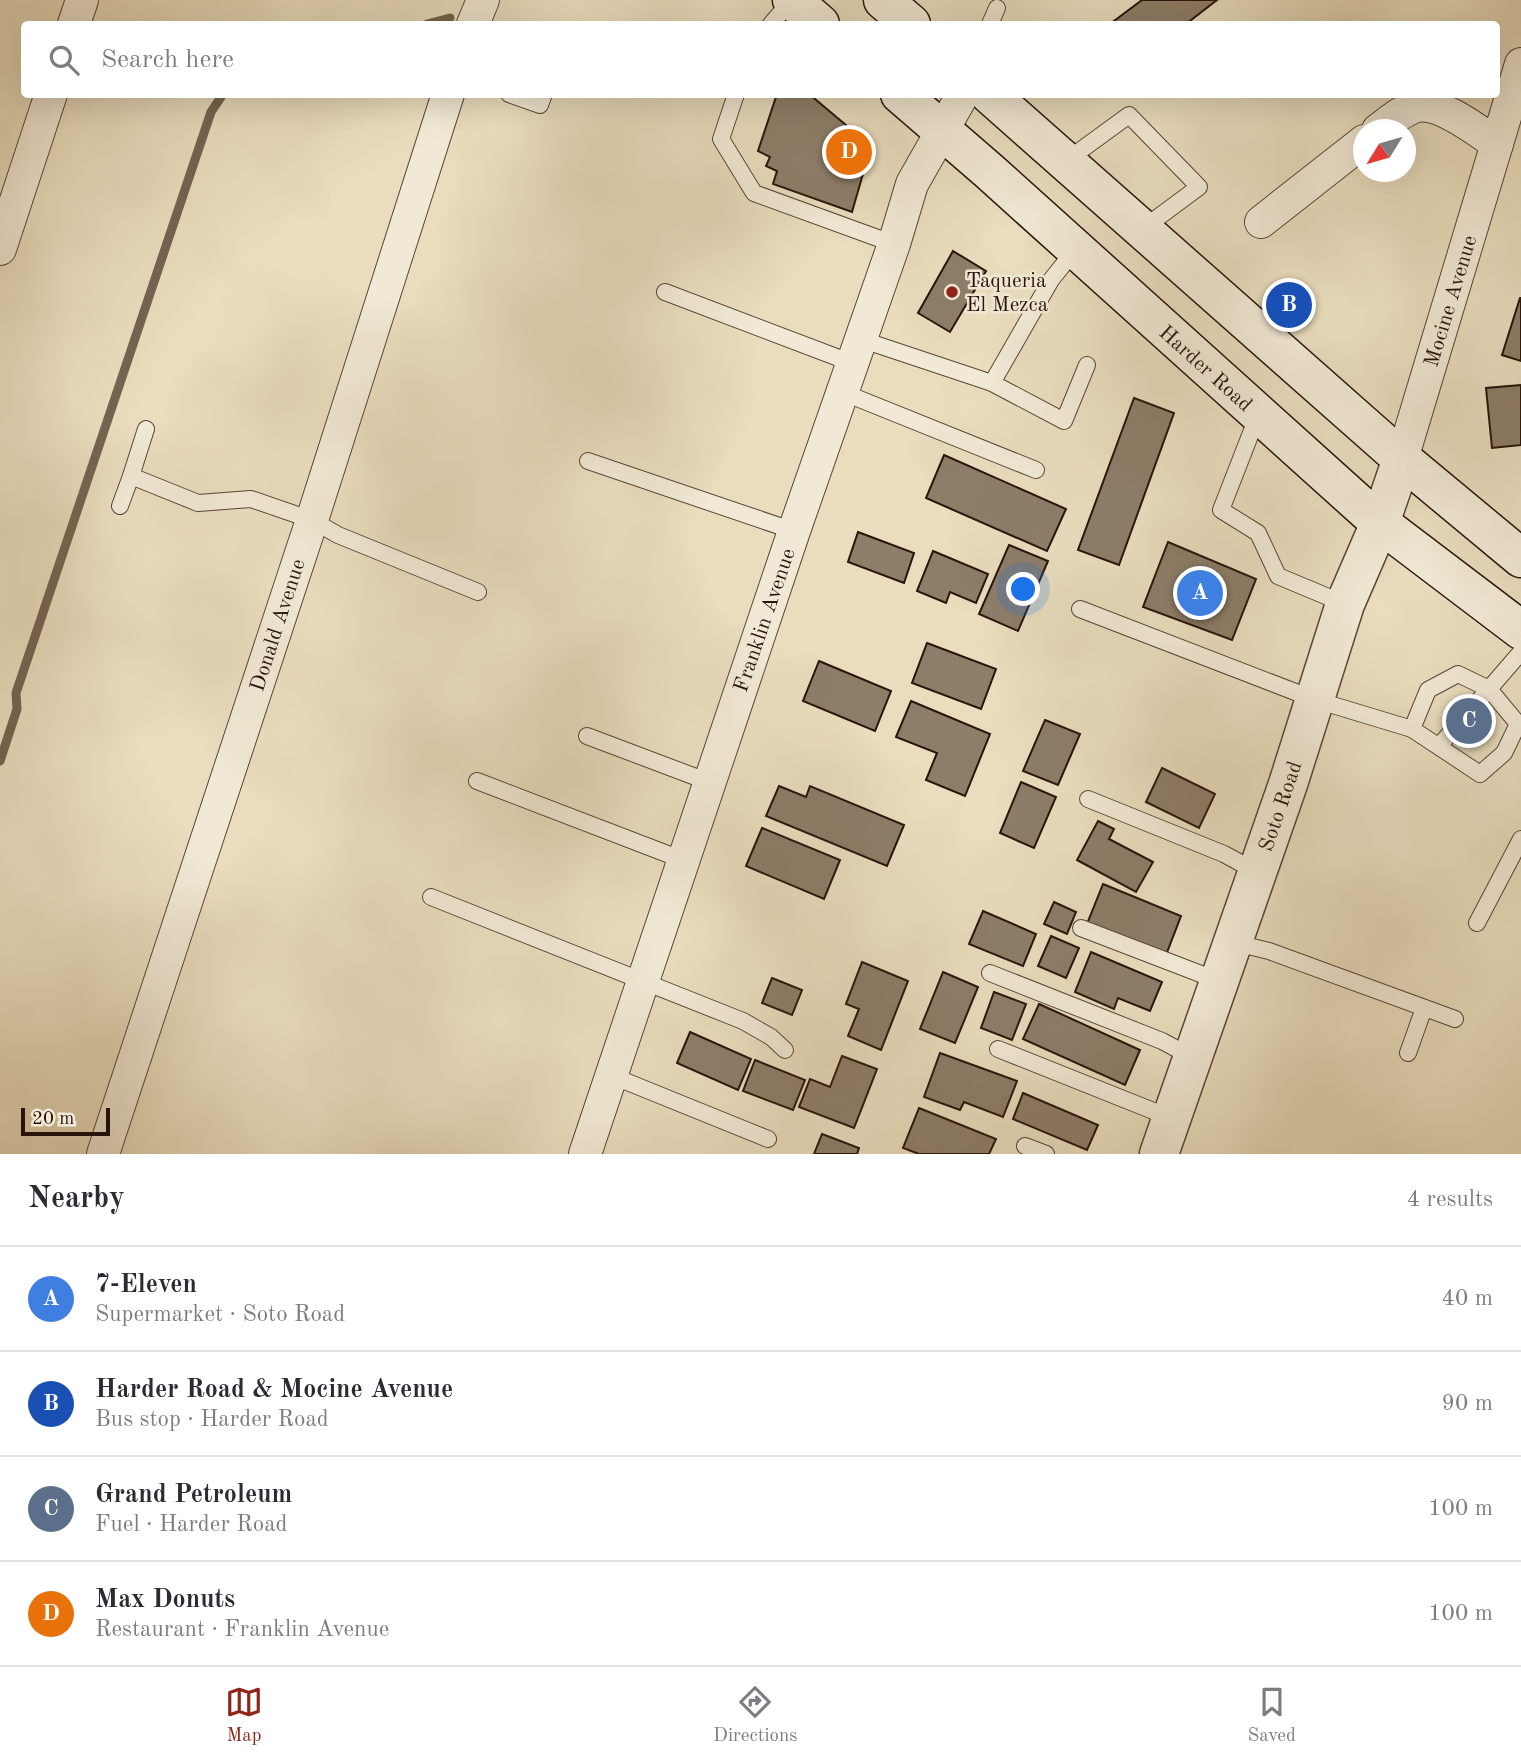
<!DOCTYPE html>
<meta charset="utf-8">
<style>
body{margin:0;font-family:"Old Standard TT",serif;background:#f2f2f3;color:#2b2b33}
.compass{position:absolute;left:1353px;top:119px;width:63px;height:63px;border-radius:50%;background:#fff;box-shadow:0 7px 28px #0002;rotate:233deg}
.scale{position:absolute;left:21px;bottom:18px;width:89px;box-sizing:border-box;padding-left:7px;border:4px solid #29140c;border-top:0;font-size:19px;line-height:24px;white-space:nowrap;color:#29140c;-webkit-text-stroke:5px #f1e9d5;paint-order:stroke}
.you{position:absolute;left:1024px;top:590px;width:24px;height:24px;margin:-18px;border:5px solid #fff;border-radius:50%;background:#1a73e8;box-shadow:0 0 0 10px #1a73e833}
.badge{display:grid;place-items:center;width:46px;height:46px;border-radius:50%;background:#8f2418;color:#fff;font-size:23px;font-weight:700}
.pin{position:absolute;translate:-50% -50%;border:4px solid #fff;box-shadow:0 2px 7px #0006}
.list{margin:0;padding:0;list-style:none}
h2{display:flex;justify-content:space-between;align-items:center;height:91px;margin:0;padding:0 28px;font-size:30px}
h2 small{font-size:23px;font-weight:400;color:#7c7c81}
.list li{display:grid;grid-template-columns:46px 1fr auto;gap:21px;align-items:center;box-sizing:border-box;height:105px;padding:0 28px;border-top:2px solid #e1e1e2}
.list b{display:block;font-size:26px;white-space:nowrap}
.list p{margin:0;font-size:23px;white-space:nowrap;color:#7c7c81}
.list em{font-size:23px;font-style:normal;color:#7c7c81}
.icon{flex:none;width:38px;height:38px;fill:none;stroke:currentColor;stroke-width:2;stroke-linecap:round;stroke-linejoin:round}
.map{position:relative;flex:none;width:1521px;height:1154px;overflow:hidden}
.search{position:absolute;background:#fff;box-shadow:0 7px 28px #0002;left:21px;right:21px;top:21px;height:77px;display:flex;align-items:center;gap:18px;box-sizing:border-box;padding:0 24px;border-radius:7px;color:#7c7c81;font-size:26px}
.sheet{height:511px;background:#fff}
nav{display:flex;justify-content:space-around;align-items:center;box-sizing:border-box;height:98px;border-top:2px solid #e1e1e2;background:#fff;font-size:19px;color:#7c7c81}
nav a{display:grid;justify-items:center;gap:4px}
nav .on{color:#8f2418}
.map>svg:first-child{display:block}
.lines{fill:none;stroke-linecap:round;stroke-linejoin:round}
.stream{stroke:#756452;stroke-width:9}
.building{fill:#8d7d69;stroke:#29140c;stroke-width:2}
.service-casing{stroke:#594638;stroke-width:18}
.minor-casing{stroke:#594638;stroke-width:34}
.tertiary-casing{stroke:#594638;stroke-width:41}
.secondary-casing{stroke:#29140c;stroke-width:41}
.service{stroke:#f1e9d5;stroke-width:16}
.minor{stroke:#f1e9d5;stroke-width:32}
.tertiary{stroke:#f1e9d5;stroke-width:38}
.secondary{stroke:#f1e9d5;stroke-width:38}
.poi-dot{fill:#8f2418;stroke:#f1e9d5;stroke-width:2.5}
.labels{text-anchor:middle;stroke-width:5;stroke-linejoin:round;paint-order:stroke}
.poi-label{font-size:21px;fill:#29140c;stroke:#f1e9d5;text-anchor:start}
.street-label{font-size:21px;fill:#29140c;stroke:#f1e9d5}
</style>
<div class="map">
<svg width="1521" height="1154" viewBox="0 0 1521 1154">
<rect width="100%" height="100%" fill="#e9ddbe"/>
<filter id="stains"><feTurbulence type="fractalNoise" baseFrequency=".00286" numOctaves="4"/><feColorMatrix values="0 0 0 0 .2 0 0 0 0 .09 0 0 0 0 .02 0 0 0 .5 -.17"/></filter>
<radialGradient id="worn" r=".72"><stop offset=".6" stop-color="#630" stop-opacity="0"/><stop offset="1" stop-color="#630" stop-opacity=".3"/></radialGradient>
<g class="lines">
<!-- stream -->
<g class="stream">
<path d="M427 24 450 18"/>
<path d="M0 761 17 709 16 693 211 112 223 94"/>
</g>
</g>
<!-- building -->
<g class="building">
<path d="M1142 0H1217L1186 24H1110Z"/>
<path d="M777 94H809L871 146 852 212 773 184 777 171 766 166 770 157 758 151Z"/>
<path d="M953 251 986 271 950 332 918 313Z"/>
<path d="M1520 298H1521V361L1502 355Z"/>
<path d="M1521 385V445L1492 448 1486 388Z"/>
<path d="M1134 398 1174 413 1119 565 1078 550Z"/>
<path d="M944 455 1066 509 1047 551 926 498Z"/>
<path d="M858 532 914 553 904 583 848 562Z"/>
<path d="M1168 542 1256 579 1232 640 1143 607Z"/>
<path d="M1009 545 1048 561 1018 631 979 614Z"/>
<path d="M933 551 988 574 976 603 950 592 946 603 917 591Z"/>
<path d="M927 643 996 669 981 709 912 683Z"/>
<path d="M819 661 891 691 875 731 803 701Z"/>
<path d="M911 701 990 734 965 796 926 780 937 753 896 737Z"/>
<path d="M1045 720 1080 734 1058 785 1023 771Z"/>
<path d="M1162 768 1215 794 1199 828 1146 802Z"/>
<path d="M1021 782 1056 797 1034 848 1000 833Z"/>
<path d="M779 786 806 797 810 786 904 825 887 866 766 816Z"/>
<path d="M1098 821 1114 829 1109 839 1153 862 1136 892 1077 860Z"/>
<path d="M762 828 840 860 824 899 746 866Z"/>
<path d="M1103 884 1181 916 1166 955 1087 924Z"/>
<path d="M1054 902 1076 912 1067 934 1044 924Z"/>
<path d="M983 911 1036 934 1023 966 969 944Z"/>
<path d="M1051 936 1079 948 1066 978 1038 966Z"/>
<path d="M1091 952 1162 982 1150 1011 1118 998 1114 1009 1075 992Z"/>
<path d="M862 962 908 981 881 1050 848 1036 859 1009 846 1004Z"/>
<path d="M943 972 978 987 955 1043 920 1029Z"/>
<path d="M772 978 802 990 792 1015 762 1003Z"/>
<path d="M994 992 1026 1004 1012 1040 981 1028Z"/>
<path d="M1039 1004 1140 1050 1125 1085 1023 1039Z"/>
<path d="M690 1032 751 1059 738 1090 677 1063Z"/>
<path d="M940 1053 1017 1081 1003 1117 964 1102 960 1110 924 1097Z"/>
<path d="M842 1056 877 1069 854 1128 799 1107 810 1079 830 1087Z"/>
<path d="M755 1060 805 1080 793 1110 743 1091Z"/>
<path d="M1023 1093 1098 1125 1087 1150 1013 1119Z"/>
<path d="M919 1108 996 1139 989 1154H919L903 1148Z"/>
<path d="M822 1134 859 1148 857 1154H814Z"/>
</g>
<g class="lines">
<defs>
<g id="service">
<path d="M771 24 792 0"/>
<path d="M990 24 997 8"/>
<path d="M509 94 540 105 544 94"/>
<path d="M736 94 721 139 754 193 894 244"/>
<path d="M1066 161 1129 115 1199 187 1141 230"/>
<path d="M665 292 852 363"/>
<path d="M860 339 992 383 1051 280 1075 250"/>
<path d="M992 383 1064 421 1087 365"/>
<path d="M842 392 1036 470"/>
<path d="M1258 415 1221 510 1258 533 1278 576 1345 604"/>
<path d="M146 429 131 476 198 503 251 499 312 520 338 535 478 592"/>
<path d="M588 461 794 531"/>
<path d="M120 506 131 476"/>
<path d="M1080 609 1316 700 1412 729 1428 690 1458 674 1489 689 1521 652"/>
<path d="M1412 729 1480 774 1504 753 1518 724 1489 689 1439 746"/>
<path d="M587 736 709 782"/>
<path d="M477 781 683 860"/>
<path d="M1088 799 1224 854 1257 872"/>
<path d="M431 897 743 1021 771 1037 785 1050"/>
<path d="M1477 923 1521 839"/>
<path d="M1081 928 1219 981"/>
<path d="M1232 942 1269 951 1455 1019"/>
<path d="M990 973 1162 1041 1192 1057"/>
<path d="M998 1049 1171 1118"/>
<path d="M1408 1053 1424 1008"/>
<path d="M610 1075 768 1139"/>
<path d="M1025 1146 1046 1154"/>
</g>
<g id="minor">
<path d="M74 24 82 0"/>
<path d="M473 24 483 0"/>
<path d="M1378 130C1390 121 1403 110 1417 106 1440 101 1478 131 1497 144"/>
<path d="M1261 222 1364 141"/>
<path d="M0 249 51 94"/>
<path d="M1402 459 1521 64"/>
<path d="M103 1154 312 520 448 94"/>
<path d="M585 1154 794 531 894 244 912 184 963 94"/>
</g>
<path id="tertiary" d="M1159 1154 1288 784 1345 604 1380 523 1402 459"/>
<g id="secondary">
<path d="M792 0 820 24"/>
<path d="M883 0 911 24"/>
<path d="M900 94 989 171 1380 523 1521 630"/>
<path d="M989 94 1402 459 1521 558"/>
</g>
</defs>
<!-- service casing -->
<use href="#service" class="service-casing"/>
<!-- minor casing -->
<use href="#minor" class="minor-casing"/>
<!-- tertiary casing -->
<use href="#tertiary" class="tertiary-casing"/>
<!-- secondary casing -->
<use href="#secondary" class="secondary-casing"/>
<!-- service -->
<use href="#service" class="service"/>
<!-- minor -->
<use href="#minor" class="minor"/>
<!-- tertiary -->
<use href="#tertiary" class="tertiary"/>
<!-- secondary -->
<use href="#secondary" class="secondary"/>
</g>
<!-- markers -->
<circle class="poi-dot" cx="952" cy="292" r="7"/>
<g class="labels">
<!-- poi labels -->
<g class="poi-label">
<text x="966" y="287">Taqueria<tspan x="966" dy="24">El Mezca</tspan></text>
</g>
<!-- street labels -->
<g class="street-label">
<text transform="translate(1450 301) rotate(-73)" y="7">Mocine Avenue</text>
<text transform="translate(1206 368) rotate(42)" y="7">Harder Road</text>
<text transform="translate(764 620) rotate(-71)" y="7">Franklin Avenue</text>
<text transform="translate(277 625) rotate(-72)" y="7">Donald Avenue</text>
<text transform="translate(1280 806) rotate(-71)" y="7">Soto Road</text>
</g>
</g>
<rect width="100%" height="100%" filter="url(#stains)"/>
<rect width="100%" height="100%" fill="url(#worn)"/>
</svg>
<svg class="compass" viewBox="-18 -18 36 36"><path d="M0-13l5 13h-10z" fill="#e53935"/><path d="M0 13l5-13h-10z" fill="#7c7c81"/></svg>
<div class="scale">20 m</div>
<div class="you"></div>
<div class="pin badge" style="left:1200px;top:593px;background:#3f7fe0">A</div>
<div class="pin badge" style="left:1289px;top:305px;background:#1a4fb4">B</div>
<div class="pin badge" style="left:1469px;top:721px;background:#5c6f8a">C</div>
<div class="pin badge" style="left:849px;top:152px;background:#e8710a">D</div>
<div class="search"><svg class="icon" aria-label="search" viewBox="0 0 24 24"><circle cx="10" cy="10" r="6"/><path d="M15 15l6 6"/></svg>Search here</div>
</div>
<section class="sheet">
<h2>Nearby<small>4 results</small></h2>
<ul class="list">
<li><span class="badge" style="background:#3f7fe0">A</span><div><b>7-Eleven</b><p>Supermarket · Soto Road</p></div><em>40 m</em></li>
<li><span class="badge" style="background:#1a4fb4">B</span><div><b>Harder Road &amp; Mocine Avenue</b><p>Bus stop · Harder Road</p></div><em>90 m</em></li>
<li><span class="badge" style="background:#5c6f8a">C</span><div><b>Grand Petroleum</b><p>Fuel · Harder Road</p></div><em>100 m</em></li>
<li><span class="badge" style="background:#e8710a">D</span><div><b>Max Donuts</b><p>Restaurant · Franklin Avenue</p></div><em>100 m</em></li>
</ul>
</section>
<nav>
<a class="on"><svg class="icon" aria-label="map" viewBox="0 0 24 24"><path d="M3 6l6-2 6 2 6-2v14l-6 2-6-2-6 2zM9 4v14M15 6v14"/></svg>Map</a>
<a><svg class="icon" aria-label="directions" viewBox="0 0 24 24"><path d="M12 3l9 9-9 9-9-9zM9 14v-3h6M13 9l2 2-2 2"/></svg>Directions</a>
<a><svg class="icon" aria-label="saved" viewBox="0 0 24 24"><path d="M7 4h10v16l-5-4-5 4z"/></svg>Saved</a>
</nav>
